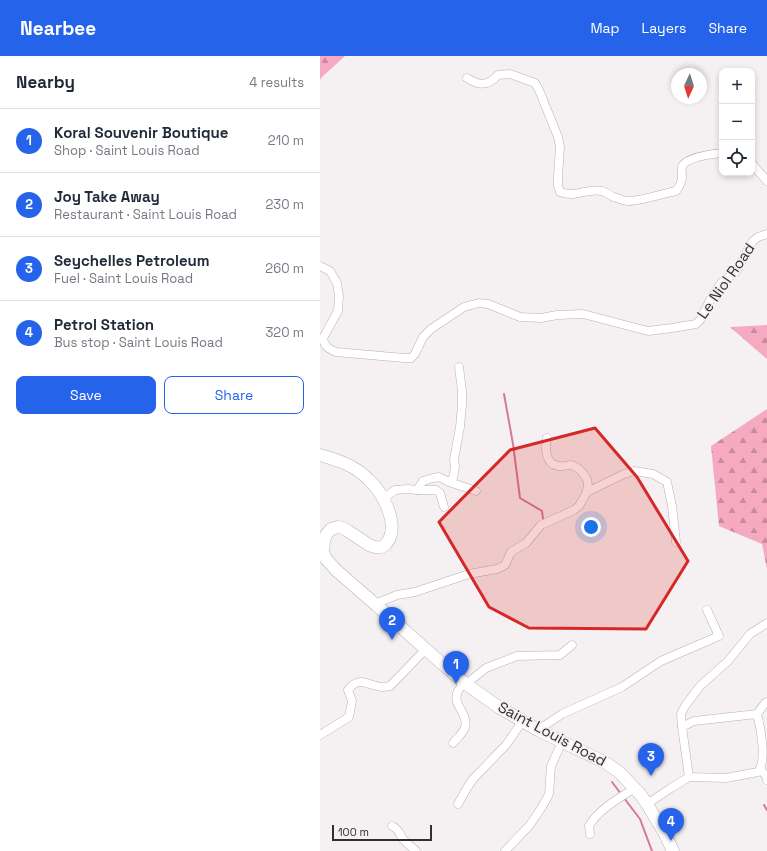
<!DOCTYPE html>
<meta charset="utf-8">
<style>
body{margin:0;font-family:"Space Grotesk",sans-serif;background:#f6f6f7;color:#1f2937}
.controls{position:absolute;right:12px;top:12px;display:grid;overflow:hidden;border-radius:8px;box-shadow:0 2px 6px #0003}
.controls button{width:36px;height:36px;display:grid;place-items:center;padding:0;border:0;border-bottom:1px solid #e0e1e3;background:#fff;color:#1f2937;font:20px sans-serif}
.compass{position:absolute;left:351px;top:12px;width:36px;height:36px;border-radius:50%;background:#fff;box-shadow:0 2px 6px #0003;rotate:184deg}
.scale{position:absolute;left:12px;bottom:10px;width:100px;box-sizing:border-box;padding-left:4px;border:2px solid #312f30;border-top:0;font-size:11px;line-height:14px;white-space:nowrap;color:#312f30;-webkit-text-stroke:3px #f5f0f1;paint-order:stroke}
.you{position:absolute;left:271px;top:471px;width:14px;height:14px;margin:-10px;border:3px solid #fff;border-radius:50%;background:#1a73e8;box-shadow:0 0 0 6px #1a73e833}
.badge{display:grid;place-items:center;width:26px;height:26px;border-radius:50%;background:#2563eb;color:#fff;font-size:13px;font-weight:700}
.pin{position:absolute;translate:-50% -33px;filter:drop-shadow(0 1px 2px #0008)}
.pin::after{content:'';position:absolute;top:21px;width:14px;height:12px;background:inherit;clip-path:polygon(0 0,100% 0,50% 100%)}
.list{margin:0;padding:0;list-style:none}
h2{display:flex;justify-content:space-between;align-items:center;height:52px;margin:0;padding:0 16px;font-size:17px}
h2 small{font-size:13px;font-weight:400;color:#747a83}
.list li{display:grid;grid-template-columns:26px 1fr auto;gap:12px;align-items:center;box-sizing:border-box;height:64px;padding:0 16px;border-top:1px solid #e0e1e3}
.list b{display:block;font-size:15px;white-space:nowrap}
.list p{margin:0;font-size:13px;white-space:nowrap;color:#747a83}
.list em{font-size:13px;font-style:normal;color:#747a83}
.actions{display:flex;gap:8px;padding:12px 16px}
.actions a{flex:1;padding:9px 0;border:1px solid #2563eb;border-radius:8px;text-align:center;font-size:14px;color:#2563eb}
.actions .main{background:#2563eb;color:#fff}
.icon{flex:none;width:22px;height:22px;fill:none;stroke:currentColor;stroke-width:2;stroke-linecap:round;stroke-linejoin:round}
.map{position:relative;flex:none;width:447px;height:795px;overflow:hidden}
header{display:flex;align-items:center;gap:24px;box-sizing:border-box;height:56px;padding:0 20px;background:#2563eb;color:#fff}
header strong{font-size:19px}
nav{display:flex;gap:22px;margin-inline-start:auto;font-size:14px}
main{display:flex}
aside{flex:1;background:#fff}
.map>svg:first-child{display:block}
.forest{fill:url(#forest-firs)}
.lines{fill:none;stroke-linecap:round;stroke-linejoin:round}
.stream{stroke:#d47a98;stroke-width:2}
.street-casing{stroke:#b6b2b3;stroke-width:9}
.primary-casing{stroke:#b6b2b3;stroke-width:13}
.street{stroke:#fff;stroke-width:8}
.primary{stroke:#fff;stroke-width:12}
.marked{fill:#d62828;fill-opacity:0.2;stroke:#d62828;stroke-width:3;stroke-linejoin:round}
.labels{text-anchor:middle;stroke-width:3.5;stroke-linejoin:round;paint-order:stroke}
.street-label{font-size:15px;fill:#312f30;stroke:#f5f0f1}
</style>
<header>
<strong>Nearbee</strong>
<nav><a>Map</a><a>Layers</a><a>Share</a></nav>
</header>
<main>
<aside>
<h2>Nearby<small>4 results</small></h2>
<ul class="list">
<li><span class="badge">1</span><div><b>Koral Souvenir Boutique</b><p>Shop · Saint Louis Road</p></div><em>210 m</em></li>
<li><span class="badge">2</span><div><b>Joy Take Away</b><p>Restaurant · Saint Louis Road</p></div><em>230 m</em></li>
<li><span class="badge">3</span><div><b>Seychelles Petroleum</b><p>Fuel · Saint Louis Road</p></div><em>260 m</em></li>
<li><span class="badge">4</span><div><b>Petrol Station</b><p>Bus stop · Saint Louis Road</p></div><em>320 m</em></li>
</ul>
<div class="actions"><a class="main">Save</a><a>Share</a></div>
</aside>
<div class="map">
<svg width="447" height="795" viewBox="0 0 447 795">
<defs>
<pattern id="forest-firs" width="22" height="20" patternUnits="userSpaceOnUse"><rect width="22" height="20" fill="#f6aac2"/><path d="M5 1l3.5 6h-7zM16 11l3.5 6h-7z" fill="#c88b9e"/></pattern>
</defs>
<rect width="100%" height="100%" fill="#f5f0f1"/>
<!-- forest -->
<g class="forest">
<path d="M0 0H25L2 21 0 24Z"/>
<path d="M447 269V303L410 271Z"/>
<path d="M447 353V513L442 488 399 470 391 390Z"/>
</g>
<g class="lines">
<!-- stream -->
<g class="stream">
<path d="M184 338 193 388 200 442 222 455 223 463"/>
<path d="M292 726 301 738"/>
<path d="M304 742 320 763 332 795"/>
<path d="M444 749 447 754"/>
</g>
<defs>
<g id="street">
<path d="M147 22C159 30 168 30 178 19L190 18 215 27 219 34 238 81 240 91 238 121V130L240 136C257 142 266 132 282 135 286 136 290 139 293 141 298 142 303 145 308 145 318 146 345 137 356 135 359 131 362 126 362 121 362 117 361 115 362 111 365 101 393 98 402 97"/>
<path d="M432 108 447 125"/>
<path d="M0 210 10 215 17 227 19 240 18 255 3 282C4 291 9 293 16 296L84 302H91L95 298 103 281 111 273 144 251 159 247 168 248 200 261 221 262 237 259 263 258 328 275 352 272 376 268 381 263 392 240 402 226 416 216 432 186 438 181 447 178"/>
<path d="M227 382C225 392 225 408 238 410 243 411 247 409 251 409 257 410 265 418 267 424 269 427 267 432 267 436"/>
<path d="M129 426 133 422 135 411 134 403 140 371 142 349V335L139 311"/>
<path d="M97 434H116L120 437 124 451"/>
<path d="M63 443 75 434 88 433 97 434 103 425 113 422 119 421 129 426 156 435"/>
<path d="M55 548 77 539 95 536 149 518 177 513 185 509 191 496 206 487 221 469 254 454 259 450 267 436 304 418 314 415 333 418 347 426 352 450 356 486"/>
<path d="M146 628 166 612 197 600 240 599 252 589"/>
<path d="M362 671 361 658 365 650 380 630 408 605 430 578 447 567"/>
<path d="M218 674 242 658 302 631 341 605 399 580 387 554"/>
<path d="M0 679 29 661 32 645 28 634C40 618 49 631 63 631 65 631 67 630 70 630L106 593"/>
<path d="M133 687C137 682 143 678 145 671 149 657 131 649 138 635 140 632 142 629 144 627"/>
<path d="M441 714 446 720 447 724"/>
<path d="M369 721 362 671 374 665 437 658 445 647 447 646"/>
<path d="M138 748 147 732 153 723 186 689 202 666"/>
<path d="M327 748 351 732 369 721 406 722 438 716C447 705 441 673 437 658"/>
<path d="M72 770C80 774 78 776 83 783 86 787 92 791 96 795"/>
<path d="M270 778 269 770C278 754 299 742 315 732"/>
<path d="M185 795 209 770 220 754 226 744 229 738 231 710 242 686"/>
</g>
<path id="primary" d="M0 399C18 404 36 410 49 424 63 437 81 470 66 488 61 493 56 492 49 489L28 475 23 472 18 471 11 473 6 479 4 485 3 497 6 503 17 515 55 548 119 605 146 628 180 652 218 674 286 707 299 716 320 738 327 748 345 778 353 795"/>
</defs>
<!-- street casing -->
<use href="#street" class="street-casing"/>
<!-- primary casing -->
<use href="#primary" class="primary-casing"/>
<!-- street -->
<use href="#street" class="street"/>
<!-- primary -->
<use href="#primary" class="primary"/>
</g>
<!-- marked area -->
<path class="marked" d="M275 372 317 421 368 505 326 573 209 572 169 551 119 466 190 394Z"/>
<g class="labels">
<!-- street labels -->
<g class="street-label">
<text transform="translate(406 225) rotate(-55)" y="5">Le Niol Road</text>
<text transform="translate(232 678) rotate(28)" y="5">Saint Louis Road</text>
</g>
</g>
</svg>
<div class="controls">
<button>+</button>
<button>−</button>
<button><svg class="icon" aria-label="locate" viewBox="0 0 24 24"><circle cx="12" cy="12" r="6"/><path d="M12 2v4M12 18v4M2 12h4M18 12h4"/></svg></button>
</div>
<svg class="compass" viewBox="-18 -18 36 36"><path d="M0-13l5 13h-10z" fill="#e53935"/><path d="M0 13l5-13h-10z" fill="#747a83"/></svg>
<div class="scale">100 m</div>
<div class="you"></div>
<div class="pin badge" style="left:136px;top:628px">1</div>
<div class="pin badge" style="left:72px;top:584px">2</div>
<div class="pin badge" style="left:331px;top:720px">3</div>
<div class="pin badge" style="left:351px;top:785px">4</div>
</div>
</main>
